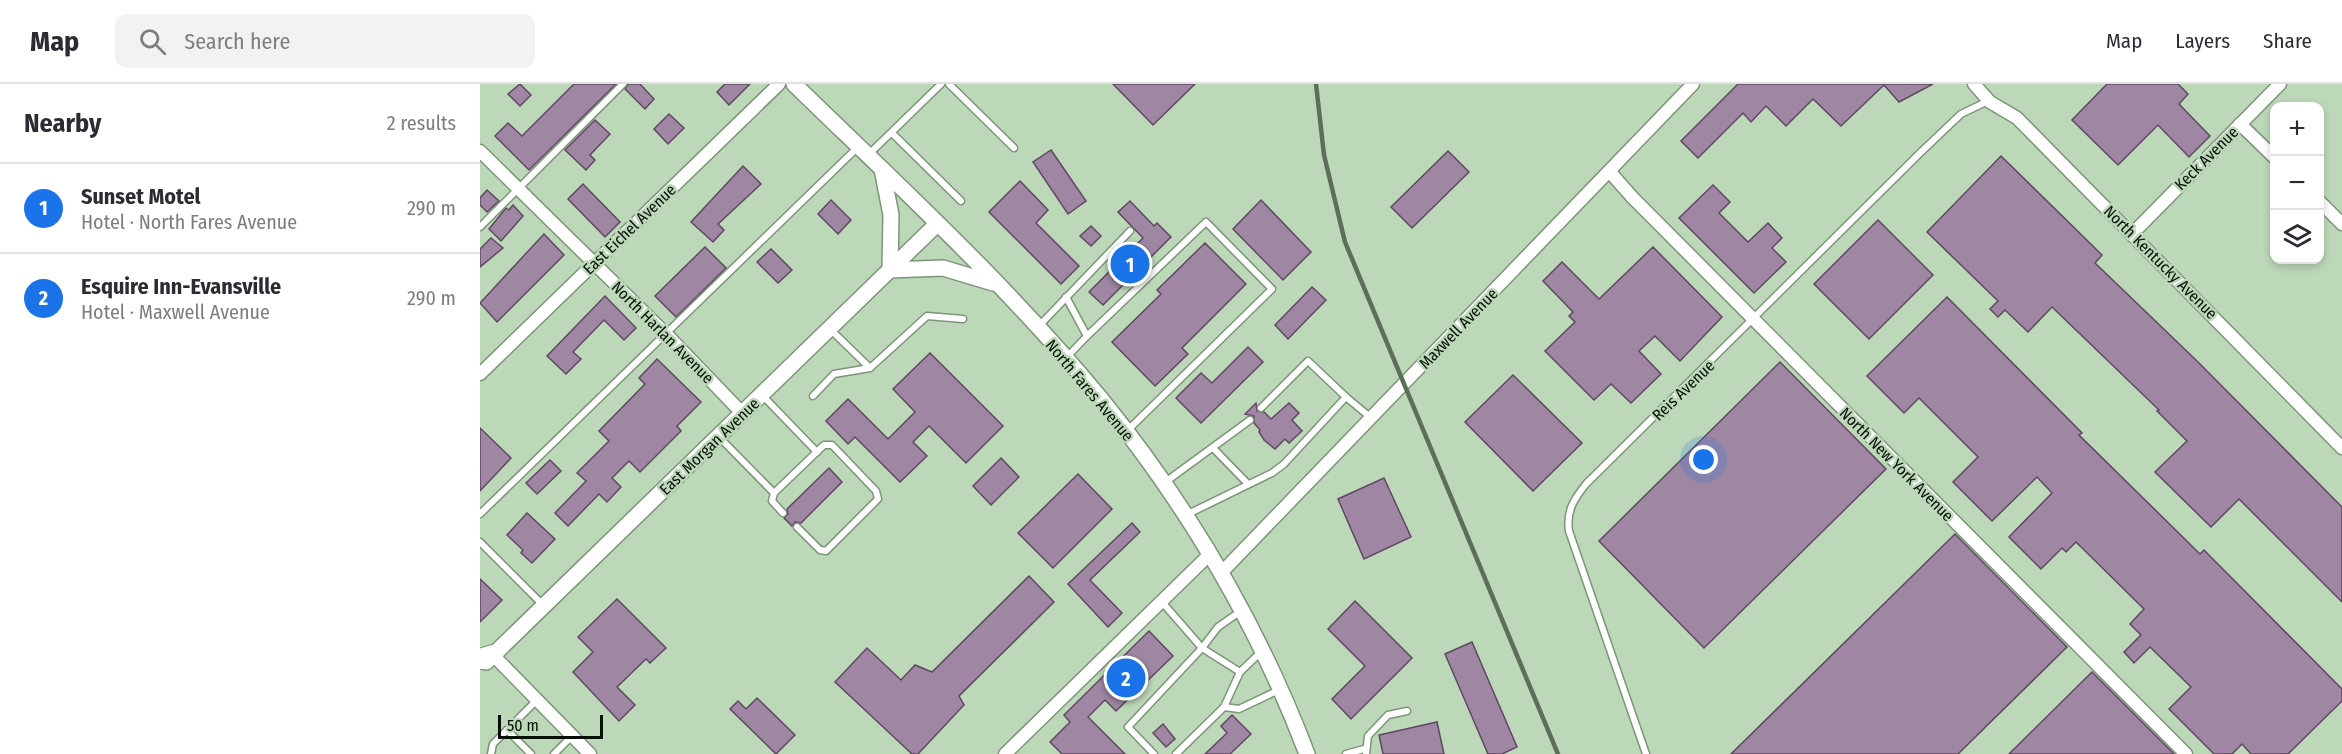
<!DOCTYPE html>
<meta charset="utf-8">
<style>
body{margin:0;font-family:"Fira Sans Condensed",sans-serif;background:#f2f2f3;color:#2b2b33}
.controls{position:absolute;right:18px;top:18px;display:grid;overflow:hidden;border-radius:12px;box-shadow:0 3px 9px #0003}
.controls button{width:54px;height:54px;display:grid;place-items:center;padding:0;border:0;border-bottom:2px solid #e1e1e2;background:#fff;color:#2b2b33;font:30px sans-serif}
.scale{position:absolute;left:18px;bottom:15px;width:105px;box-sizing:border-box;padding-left:6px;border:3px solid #060f05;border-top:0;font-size:16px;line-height:21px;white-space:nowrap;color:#060f05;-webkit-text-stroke:4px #bdd8b9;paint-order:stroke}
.you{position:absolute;left:1224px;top:376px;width:21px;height:21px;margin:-15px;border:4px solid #fff;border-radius:50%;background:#1a73e8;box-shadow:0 0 0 9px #1a73e833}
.badge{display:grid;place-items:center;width:39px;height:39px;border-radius:50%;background:#1a73e8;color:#fff;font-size:20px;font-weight:700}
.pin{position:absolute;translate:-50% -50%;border:3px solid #fff;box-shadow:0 2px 6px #0006}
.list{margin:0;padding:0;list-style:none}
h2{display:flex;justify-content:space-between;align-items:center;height:78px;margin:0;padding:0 24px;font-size:26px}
h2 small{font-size:20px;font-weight:400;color:#7c7c81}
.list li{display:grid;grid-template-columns:39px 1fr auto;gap:18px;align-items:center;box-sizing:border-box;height:90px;padding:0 24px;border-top:2px solid #e1e1e2}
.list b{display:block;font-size:22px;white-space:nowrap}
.list p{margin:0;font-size:20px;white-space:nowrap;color:#7c7c81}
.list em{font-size:20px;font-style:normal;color:#7c7c81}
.icon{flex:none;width:33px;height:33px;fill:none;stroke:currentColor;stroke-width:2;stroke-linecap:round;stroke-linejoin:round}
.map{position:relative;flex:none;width:1862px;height:670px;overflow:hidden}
header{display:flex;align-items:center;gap:36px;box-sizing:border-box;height:84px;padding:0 30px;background:#fff;border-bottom:2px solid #e1e1e2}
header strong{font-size:28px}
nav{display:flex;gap:33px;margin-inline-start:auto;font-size:21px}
.search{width:420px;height:54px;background:#f2f2f3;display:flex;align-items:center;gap:15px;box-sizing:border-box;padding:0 21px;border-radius:12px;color:#7c7c81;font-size:22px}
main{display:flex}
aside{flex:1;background:#fff}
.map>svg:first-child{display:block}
.building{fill:#9f87a3;stroke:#5f4862;stroke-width:1.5}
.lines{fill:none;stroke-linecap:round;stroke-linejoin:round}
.service-casing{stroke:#7c9578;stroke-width:9}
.minor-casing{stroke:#7c9578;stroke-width:15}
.tertiary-casing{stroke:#7c9578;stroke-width:18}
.trunk-casing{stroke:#7c9578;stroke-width:22}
.service{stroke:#fff;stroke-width:6}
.minor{stroke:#fff;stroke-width:12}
.tertiary{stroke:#fff;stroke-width:15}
.trunk{stroke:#fff;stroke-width:20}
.rail{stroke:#5d6e5a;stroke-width:4.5}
.labels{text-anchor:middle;stroke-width:5;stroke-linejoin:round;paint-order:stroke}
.street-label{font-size:16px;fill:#060f05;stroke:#bdd8b9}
</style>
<header>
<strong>Map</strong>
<div class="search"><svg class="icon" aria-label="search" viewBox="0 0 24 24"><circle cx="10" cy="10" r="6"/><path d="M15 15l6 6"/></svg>Search here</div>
<nav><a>Map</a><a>Layers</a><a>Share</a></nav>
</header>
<main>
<aside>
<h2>Nearby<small>2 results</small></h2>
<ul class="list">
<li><span class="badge">1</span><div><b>Sunset Motel</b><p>Hotel · North Fares Avenue</p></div><em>290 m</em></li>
<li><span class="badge">2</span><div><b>Esquire Inn-Evansville</b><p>Hotel · Maxwell Avenue</p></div><em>290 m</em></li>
</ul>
</aside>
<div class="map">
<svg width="1862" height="670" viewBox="0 0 1862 670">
<rect width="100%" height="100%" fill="#bdd8b9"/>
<!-- building -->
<g class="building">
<path d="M40 0 51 11 40 22 28 10Z"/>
<path d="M94 0H136L49 86 15 52 28 39 42 52Z"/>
<path d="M148 0H160L174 15 165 25 145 5Z"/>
<path d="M245 0H270L249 21 237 8Z"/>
<path d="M633 0H715L673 41Z"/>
<path d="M1258 0H1453L1419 18 1404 1 1361 42 1333 15 1306 42 1286 22 1271 38 1263 29 1218 74 1201 57Z"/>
<path d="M1627 0H1698L1708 10 1699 20 1730 52 1709 73 1678 41 1638 81 1592 36Z"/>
<path d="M189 30 204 44 188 60 174 45Z"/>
<path d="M115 36 130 50 110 71 115 76 106 86 85 66Z"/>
<path d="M571 66 606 117 588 130 553 78Z"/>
<path d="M968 67 989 88 932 144 911 123Z"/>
<path d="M1521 72 1622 171 1615 179 1717 277 1862 423V518L1759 415 1731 443 1675 388 1707 357 1677 327 1679 326 1572 223 1548 248 1525 226 1518 233 1510 225 1518 217 1447 148Z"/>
<path d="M263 82 281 100 238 140 244 146 233 158 211 138Z"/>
<path d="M540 97 568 126 556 139 599 182 581 200 509 128Z"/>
<path d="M103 100 140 138 125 153 88 115Z"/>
<path d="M1233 101 1250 118 1239 129 1268 158 1288 139 1302 154 1292 164 1306 178 1274 209 1199 134Z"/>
<path d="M7 106 19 117 7 128 0 121V114Z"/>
<path d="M351 116 371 136 358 150 338 130Z"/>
<path d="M781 116 831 168 803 196 753 145Z"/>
<path d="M650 117 674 142 677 139 691 153 623 221 609 208 663 154 638 128Z"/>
<path d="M33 121 43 132 21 157 9 145 26 124 29 126Z"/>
<path d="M1398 136 1453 191 1389 255 1334 200Z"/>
<path d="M611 142 621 152 611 162 600 152Z"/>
<path d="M64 150 84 171 17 238 0 219Z"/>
<path d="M11 154 23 164 0 183V165Z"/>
<path d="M725 159 766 200 702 264 708 270 675 302 632 258 681 210 677 206Z"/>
<path d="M225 163 246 184 196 233 175 212Z"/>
<path d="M1173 163 1242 233 1200 277 1175 252 1159 267 1181 290 1151 319 1131 300 1114 316 1065 267 1095 238 1089 232 1093 228 1063 197 1082 178 1119 215Z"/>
<path d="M291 165 312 186 298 199 277 178Z"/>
<path d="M832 203 846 216 808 255 795 241Z"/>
<path d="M125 212 156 244 144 256 124 236 93 268 101 275 86 290 67 272Z"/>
<path d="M1467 213 1602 349 1599 351 1720 470 1724 466 1862 605V617L1808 670H1771L1762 660 1752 670H1734L1689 625 1711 603 1670 563 1654 579 1644 568 1661 551 1650 540 1664 525 1596 458 1586 468 1582 464 1561 485 1529 453 1572 409 1557 393 1512 437 1473 398 1498 373 1439 314 1424 329 1387 292Z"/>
<path d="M768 263 783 278 721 339 696 314 721 289 732 299Z"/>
<path d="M450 269 523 342 486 379 449 342 433 358 447 372 420 398 375 353 368 360 346 337 368 315 408 355 435 328 413 305Z"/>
<path d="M177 275 221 318 197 342 201 347 160 388 149 377 132 394 141 403 127 418 119 410 88 442 75 429 106 397 97 389 129 357 119 347 165 300 159 294Z"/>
<path d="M1300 278 1406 385 1224 564 1119 457Z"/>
<path d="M1033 291 1102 359 1053 407 985 338Z"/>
<path d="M776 319 777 327 784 328 791 335 809 319 819 329 812 336 822 347 809 359 805 355 795 365 784 356 779 348 780 346 774 339V332L765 330Z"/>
<path d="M0 344 31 374 0 407Z"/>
<path d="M521 374 539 393 511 421 493 402Z"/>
<path d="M70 376 81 387 57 410 46 399Z"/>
<path d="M349 384 362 398 321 439 315 438 312 442 304 434 308 430 307 425Z"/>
<path d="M598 390 632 425 573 484 538 449Z"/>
<path d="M904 394 931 453 884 475 858 415Z"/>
<path d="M47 429 75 455 52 479 41 469 43 466 27 451Z"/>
<path d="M652 439 660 448 610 496 642 529 628 543 588 500Z"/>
<path d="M1475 450 1587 563 1478 670H1251Z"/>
<path d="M549 492 574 518 479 612 484 621 438 670H432L355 598 387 564 421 596 435 581 452 588Z"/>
<path d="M0 495 22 516 0 538Z"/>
<path d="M137 515 186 564 170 579 166 575 137 603 155 621 139 637 93 588 113 568 98 553Z"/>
<path d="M875 517 932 574 871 635 852 615 885 582 848 545Z"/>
<path d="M669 547 693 572 636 627 625 616 608 633 645 670H582L570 658 590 638 584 631Z"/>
<path d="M992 558 1037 663 1022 670H1008L965 570Z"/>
<path d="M1612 588 1694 670H1529Z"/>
<path d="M277 614 315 651 296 670 250 625 258 617 266 625Z"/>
<path d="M752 631 771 650 750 670H725L747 649 741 642Z"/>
<path d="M957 638 964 670H903L899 651Z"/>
<path d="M683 640 695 655 686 663 673 649Z"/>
</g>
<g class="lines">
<defs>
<g id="service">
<path d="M469 0 534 64"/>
<path d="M412 49 481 117"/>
<path d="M388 71 461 0"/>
<path d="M0 143 143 0"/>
<path d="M586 213 607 252 586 274"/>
<path d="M558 243 650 147"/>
<path d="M350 245 390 284 447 232 483 235"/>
<path d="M607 252 726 138 792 205 648 346"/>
<path d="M282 311 337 368"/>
<path d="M333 312 354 290 390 284"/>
<path d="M866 313 890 333"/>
<path d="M239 353 294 409 344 361H352L396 407 398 415 346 467 340 466 317 443"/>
<path d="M733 364 768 400"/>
<path d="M684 399 770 336"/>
<path d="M294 409 292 417 303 429"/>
<path d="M0 430 378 63"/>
<path d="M706 431 792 389 804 380 866 313 828 277 781 324"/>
<path d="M0 458 63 521"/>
<path d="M760 588 722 564 738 543 761 527"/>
<path d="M744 623 759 625 799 606"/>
<path d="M27 646 51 670"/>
<path d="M11 670 13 660 57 616"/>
<path d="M74 670 92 652"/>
<path d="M674 670 648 643 722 564 682 518"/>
<path d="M696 670 744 623 760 588 782 567"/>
<path d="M866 670 884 665"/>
<path d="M886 670 888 652 908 631 927 627"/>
<path d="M1166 670 1089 447C1086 427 1094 415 1106 400L1440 69 1481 30 1508 17"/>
</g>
<g id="minor">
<path d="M1494 0 1510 18 1537 34 1862 364"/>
<path d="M1760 40 1794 73"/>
<path d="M0 67 187 251 262 329"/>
<path d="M1130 88 1152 113 1706 670"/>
<path d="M1840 118 1862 140"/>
<path d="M1653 149 1800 0"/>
<path d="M0 290 299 0"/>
<path d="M742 488 1213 0"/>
<path d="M13 571 110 670"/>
<path d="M525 670 730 470"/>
</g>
<g id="tertiary">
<path d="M314 0C419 102 528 202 621 315 708 422 778 541 827 670"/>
<path d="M402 85 411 131 410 186 463 184 513 199"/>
<path d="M6 578 457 140"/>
</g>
<path id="trunk" d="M0 575 13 571"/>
</defs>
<!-- service casing -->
<use href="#service" class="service-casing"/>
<!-- minor casing -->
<use href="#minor" class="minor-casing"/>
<!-- tertiary casing -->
<use href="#tertiary" class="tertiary-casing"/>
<!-- trunk casing -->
<use href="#trunk" class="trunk-casing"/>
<!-- service -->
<use href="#service" class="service"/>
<!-- minor -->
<use href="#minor" class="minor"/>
<!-- tertiary -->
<use href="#tertiary" class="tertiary"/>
<!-- trunk -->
<use href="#trunk" class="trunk"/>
<!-- rail -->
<path class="rail" d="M836 0 844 71 865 158 1078 670"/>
</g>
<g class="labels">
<!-- street labels -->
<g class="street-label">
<text transform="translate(1726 74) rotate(-45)" y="6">Keck Avenue</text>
<text transform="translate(149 145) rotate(-44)" y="6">East Eichel Avenue</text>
<text transform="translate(1681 178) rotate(45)" y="6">North Kentucky Avenue</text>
<text transform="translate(978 244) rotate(-46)" y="6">Maxwell Avenue</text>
<text transform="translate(183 248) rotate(45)" y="6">North Harlan Avenue</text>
<text transform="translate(610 306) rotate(50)" y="6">North Fares Avenue</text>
<text transform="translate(1203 306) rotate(-44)" y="6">Reis Avenue</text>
<text transform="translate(229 362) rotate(-44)" y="6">East Morgan Avenue</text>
<text transform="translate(1417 380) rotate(45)" y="6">North New York Avenue</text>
</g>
</g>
</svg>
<div class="controls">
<button>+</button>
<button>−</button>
<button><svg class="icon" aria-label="layers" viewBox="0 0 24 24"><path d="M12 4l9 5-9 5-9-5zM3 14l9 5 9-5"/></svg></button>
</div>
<div class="scale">50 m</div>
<div class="you"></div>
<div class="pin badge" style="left:650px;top:180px">1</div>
<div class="pin badge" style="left:646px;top:594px">2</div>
</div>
</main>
